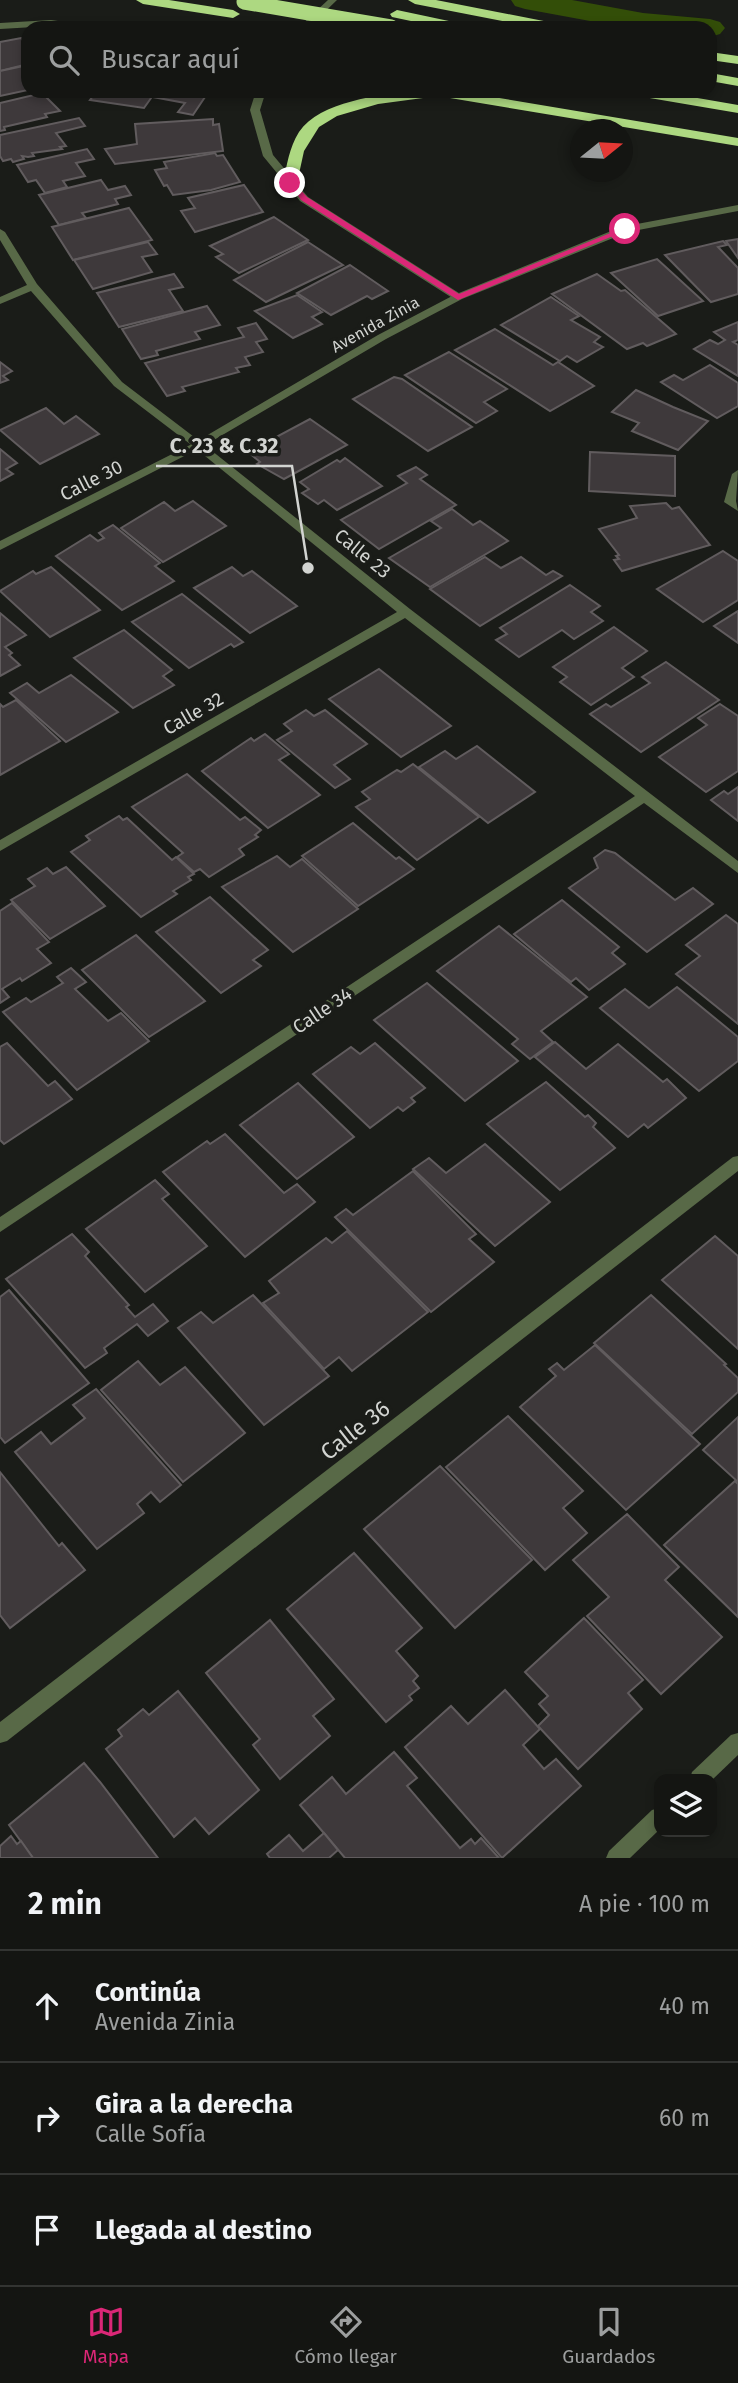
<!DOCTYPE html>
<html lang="es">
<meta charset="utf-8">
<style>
body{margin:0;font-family:"Fira Sans",sans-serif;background:#1d1e1b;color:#f1f3f6}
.controls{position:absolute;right:21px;bottom:21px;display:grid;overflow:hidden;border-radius:14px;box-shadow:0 4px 10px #0003}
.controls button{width:63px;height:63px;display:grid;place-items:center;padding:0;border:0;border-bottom:2px solid #333432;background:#141512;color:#f1f3f6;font:35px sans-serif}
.compass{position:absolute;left:570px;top:119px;width:63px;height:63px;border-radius:50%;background:#141512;box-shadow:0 4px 10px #0003;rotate:72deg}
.stop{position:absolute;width:21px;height:21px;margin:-16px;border:5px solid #db2777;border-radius:50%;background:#fff}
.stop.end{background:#db2777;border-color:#fff;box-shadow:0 2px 7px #0008}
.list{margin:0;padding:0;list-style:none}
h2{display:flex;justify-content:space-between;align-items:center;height:91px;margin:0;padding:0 28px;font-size:30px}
h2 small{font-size:23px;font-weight:400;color:#9d9f9f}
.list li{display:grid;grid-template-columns:46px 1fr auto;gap:21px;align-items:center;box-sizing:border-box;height:112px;padding:0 28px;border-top:2px solid #333432}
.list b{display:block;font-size:26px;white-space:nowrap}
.list p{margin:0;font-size:23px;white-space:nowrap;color:#9d9f9f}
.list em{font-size:23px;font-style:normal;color:#9d9f9f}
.icon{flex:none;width:38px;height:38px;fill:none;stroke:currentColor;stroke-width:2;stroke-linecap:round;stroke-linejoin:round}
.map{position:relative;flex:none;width:738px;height:1858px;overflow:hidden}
.search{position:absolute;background:#141512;box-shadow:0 4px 10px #0003;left:21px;right:21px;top:21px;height:77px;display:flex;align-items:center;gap:18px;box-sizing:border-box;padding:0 24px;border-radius:21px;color:#9d9f9f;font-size:26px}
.sheet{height:427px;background:#141512}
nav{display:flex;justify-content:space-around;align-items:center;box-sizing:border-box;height:98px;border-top:2px solid #333432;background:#141512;font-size:19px;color:#9d9f9f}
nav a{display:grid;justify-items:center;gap:4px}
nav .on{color:#db2777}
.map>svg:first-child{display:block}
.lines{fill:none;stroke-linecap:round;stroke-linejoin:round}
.canal{fill:#334e08;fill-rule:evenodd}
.building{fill:#3e393b;stroke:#615c5e;stroke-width:2}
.minor{fill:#586947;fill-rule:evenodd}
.tertiary{fill:#586947;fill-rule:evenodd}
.motorway{fill:#add881;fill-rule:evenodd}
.motorway-bridge{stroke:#add881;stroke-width:15}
.route{fill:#db2777}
.labels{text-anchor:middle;stroke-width:7;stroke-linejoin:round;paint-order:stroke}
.far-street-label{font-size:16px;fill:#d2d4d1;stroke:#1a1c18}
.street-label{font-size:19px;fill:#d2d4d1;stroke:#1a1c18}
.near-street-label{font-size:23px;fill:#d2d4d1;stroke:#1a1c18}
.leader{fill:none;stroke:#d2d4d1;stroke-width:2.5}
.callout-dot{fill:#d2d4d1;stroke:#1a1c18;stroke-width:2.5}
.callout-label{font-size:21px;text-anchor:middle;font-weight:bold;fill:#d2d4d1;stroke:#1a1c18;stroke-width:7;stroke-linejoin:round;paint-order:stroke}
</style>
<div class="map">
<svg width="738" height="1858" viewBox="0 0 738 1858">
<rect width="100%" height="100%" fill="#1a1c18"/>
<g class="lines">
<!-- canal -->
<path class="canal" d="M511 0H572L643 13 710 19 720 22 725 28 720 34 710 37V28H628L525 9 515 6Z"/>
</g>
<!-- building -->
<g class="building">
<path d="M21 38 28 47V64L0 71V42Z"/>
<path d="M28 65V90L0 96V71Z"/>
<path d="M97 91H156L144 108 90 100Z"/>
<path d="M158 91H209L193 115 178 112 185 103 153 97Z"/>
<path d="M42 93 60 111 45 114 47 117 4 127 5 130 0 131V103Z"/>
<path d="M79 118 85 126 56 133 66 146 60 147 62 149 32 153 34 156 28 157 22 156 24 159 13 162 11 159 3 161 0 156V135Z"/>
<path d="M213 119V125L219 124 223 151 115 164 105 149 137 144 135 124Z"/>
<path d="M87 149 94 159 76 163 85 176 63 181 67 187 45 193 36 180 28 182 17 165Z"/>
<path d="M215 153 217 156 223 155 240 182 211 190 173 195 167 185 164 186 155 170 167 168 164 162Z"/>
<path d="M101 180 108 190 125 186 131 195 115 199 118 204 82 213 86 218 59 225 39 195Z"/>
<path d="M244 185 263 212 195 232 181 211 195 208 188 198Z"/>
<path d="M129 208 152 240 73 260 52 227Z"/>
<path d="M274 217 308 240 239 273 216 257 223 254 210 246Z"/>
<path d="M738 239V258L726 241Z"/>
<path d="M723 241 727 245 718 247 738 268V294L711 302 665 255Z"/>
<path d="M148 242 157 254 142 257 152 272 93 289 74 260Z"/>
<path d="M308 242 343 265 266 302 234 280Z"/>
<path d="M657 259 703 301 658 316 611 273Z"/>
<path d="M350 265 388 291 372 299 367 296 331 315 297 293Z"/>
<path d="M174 274 183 287 169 290 183 311 119 327 97 293Z"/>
<path d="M597 274 621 291 625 290 676 334 647 346 643 343 627 349 552 294Z"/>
<path d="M297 295 322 312 312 317 322 324 293 338 255 311Z"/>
<path d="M551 297 579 316 571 320 600 337 594 342 603 347 577 362 567 356 560 361 501 325Z"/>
<path d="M207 306 220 325 195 332 200 339 156 351 158 355 141 359 122 329Z"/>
<path d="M738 322V340L733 342 738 345V376L694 349 710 340 718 344 725 340 714 332Z"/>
<path d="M256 323 267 339 256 342 263 352 245 357 250 365 236 368 239 372 182 387 185 391 167 396 145 363 244 337 238 328Z"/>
<path d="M495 329 553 365 558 362 594 386 550 411 455 350Z"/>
<path d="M449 352 507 389 484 402 497 411 476 423 405 375Z"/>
<path d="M0 362 12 371 3 376 8 380 0 383Z"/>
<path d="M710 365 738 383V406L717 418 661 382 674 375 683 380Z"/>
<path d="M394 377 402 379 472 427 428 451 353 399Z"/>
<path d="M636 390 673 407 708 421 678 450 632 431 639 423 612 412Z"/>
<path d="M46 408 64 424 76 416 99 434 40 464 0 430Z"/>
<path d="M310 419 347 445 284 479 257 464 260 462 248 452Z"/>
<path d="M0 449 17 463 6 469 13 474 0 481Z"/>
<path d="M590 452 675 456V496L589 491Z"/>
<path d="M345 458 382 486 337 510 324 500 318 504 302 493 309 489 300 482 337 460 340 462Z"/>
<path d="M416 467 427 475 420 479 456 505 379 549 341 520 407 483 398 476Z"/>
<path d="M193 501 226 526 163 562 121 528 164 502 175 511Z"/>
<path d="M666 503 672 509 679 507 710 545 622 571 614 560 619 559 616 556 619 555 599 529 637 518 630 506Z"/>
<path d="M452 509 473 525 480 521 508 541 430 587 389 558 441 528 431 521Z"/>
<path d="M113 525 160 563 155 566 174 581 122 610 56 556 90 535 98 541 104 538 99 533Z"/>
<path d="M723 551 738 561V600L703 622 657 589Z"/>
<path d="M485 557 501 568 521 557 546 575 553 571 562 576 480 626 430 589Z"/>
<path d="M51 567 100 610 50 637 0 591 33 571 36 574Z"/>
<path d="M232 567 243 576 252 571 297 606 250 633 194 588Z"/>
<path d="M570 585 600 606 591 612 603 621 574 639 562 630 519 657 496 640 507 634 500 628Z"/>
<path d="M182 594 243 642 234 647 231 644 189 668 132 622Z"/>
<path d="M738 611V643L714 626Z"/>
<path d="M0 613 26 635 5 647 12 653 9 655 20 665 0 676Z"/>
<path d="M614 627 647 651 622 668 634 677 591 705 560 682 567 677 553 667Z"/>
<path d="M124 630 172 670 163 676 174 685 133 708 74 658Z"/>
<path d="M666 662 719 700 641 752 590 714 606 704 611 707 650 683 642 677Z"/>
<path d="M379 669 451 726 401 757 329 699Z"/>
<path d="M71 675 118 712 66 742 10 693 27 683 39 693Z"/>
<path d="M16 700 60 741 0 775V704L3 707Z"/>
<path d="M720 704 738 716V771L706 792 659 757 707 725 698 718Z"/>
<path d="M306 710 314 716 325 710 367 744 334 765 350 779 335 788 277 740 292 731 284 724Z"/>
<path d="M265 734 289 754 279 760 320 795 268 828 202 771 251 738 254 741Z"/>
<path d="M477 746 535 792 488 823 419 767 445 751 456 759Z"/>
<path d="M413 764 479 817 417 860 356 807 370 799 362 792 397 770 401 772Z"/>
<path d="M187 774 240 820 245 817 261 830 255 835 258 837 239 849 244 855 209 877 200 869 194 872 177 857 183 853 132 807Z"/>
<path d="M738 787V821L711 800 724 791 728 794Z"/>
<path d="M119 816 123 820 127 818 172 860 176 857 194 874 188 877 191 880 173 891 177 894 141 917 71 852 90 840 86 836Z"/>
<path d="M353 823 396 859 399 857 414 869 358 906 302 856Z"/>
<path d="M605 850 615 853 675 900 693 888 713 904 647 952 569 888 598 868 594 858Z"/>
<path d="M277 856 290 867 302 859 358 909 293 952 222 887Z"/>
<path d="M66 867 105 906 50 939 11 900 35 886 28 879 47 868 53 874Z"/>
<path d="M210 897 268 950 253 960 261 966 221 993 156 932Z"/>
<path d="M562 900 619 947 612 953 625 964 589 990 576 978 571 982 514 934Z"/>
<path d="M12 903 49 942 37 949 51 963 22 981 20 978 2 989 9 997 0 1003V911Z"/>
<path d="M726 915 738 924V1024L676 974 700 956 686 945Z"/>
<path d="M499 926 587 997 541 1031 553 1042 530 1059 512 1044 518 1039 437 971Z"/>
<path d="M136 935 205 1001 149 1037 82 970Z"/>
<path d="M71 968 86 982 75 989 108 1021 121 1013 149 1041 77 1090 3 1012 26 998 31 1002 63 983 57 977Z"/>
<path d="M427 983 518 1061 465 1101 374 1020Z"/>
<path d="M677 987 738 1037V1061L699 1091 600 1008 625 989 649 1008Z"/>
<path d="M555 1042 586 1069 618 1044 663 1082 667 1079 686 1098 648 1128 644 1124 628 1137 535 1057Z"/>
<path d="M7 1043 48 1086 55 1081 72 1099 4 1144 0 1140V1047Z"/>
<path d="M375 1043 425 1088 411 1098 415 1102 403 1111 398 1107 370 1128 313 1074 351 1047 360 1054Z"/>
<path d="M546 1082 585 1117 588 1115 596 1123 593 1127 615 1148 560 1190 487 1124Z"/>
<path d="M298 1083 354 1137 297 1179 240 1125Z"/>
<path d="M225 1134 284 1193 297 1184 315 1202 245 1257 163 1172 207 1141 210 1144Z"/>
<path d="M485 1144 550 1202 495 1246 413 1169 429 1158 446 1173Z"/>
<path d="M413 1171 476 1234 469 1239 494 1262 431 1312 335 1217 346 1209 353 1215Z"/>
<path d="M155 1180 169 1194 162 1199 207 1246 145 1292 86 1229Z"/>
<path d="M347 1231 428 1312 352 1371 339 1357 324 1369 263 1303 279 1293 269 1281 326 1238 332 1243Z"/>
<path d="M72 1234 89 1252 85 1256 129 1305 126 1307 135 1317 153 1304 168 1321 148 1336 137 1324 104 1348 107 1353 85 1368 6 1279Z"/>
<path d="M715 1236 738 1256V1349L662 1280Z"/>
<path d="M9 1290 89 1383 5 1443 0 1437V1297Z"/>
<path d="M253 1295 329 1376 264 1425 178 1328 201 1312 213 1323Z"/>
<path d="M651 1295 726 1364 724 1365 738 1378V1392L692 1434 594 1343Z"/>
<path d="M595 1345 700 1444 626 1510 520 1407 556 1376 549 1369 557 1363 564 1370Z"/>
<path d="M138 1361 160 1385 185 1367 245 1433 183 1482 101 1390Z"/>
<path d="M96 1389 181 1485 160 1502 151 1492 137 1504 144 1513 97 1549 15 1452 41 1432 51 1444 85 1418 73 1405Z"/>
<path d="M508 1416 583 1491 563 1508 587 1533 545 1570 446 1467Z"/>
<path d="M738 1417V1482L703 1450Z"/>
<path d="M440 1466 532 1560 455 1628 364 1529Z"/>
<path d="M0 1472 59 1546 62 1543 85 1570 10 1628 0 1615Z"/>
<path d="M735 1481 738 1484V1617L664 1545Z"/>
<path d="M627 1514 679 1567 665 1580 722 1637 661 1694 587 1616 609 1597 573 1560Z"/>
<path d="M354 1553 422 1628 396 1651 418 1676 413 1681 419 1688 409 1696 412 1700 386 1722 287 1609Z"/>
<path d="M584 1618 643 1680 628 1693 642 1709 578 1769 538 1726 549 1715 539 1704 548 1696 525 1672Z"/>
<path d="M270 1620 334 1699 313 1716 330 1736 280 1779 253 1745 260 1739 206 1673Z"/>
<path d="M505 1690 540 1729 523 1745 544 1769 556 1759 581 1786 502 1858 405 1747 451 1706 468 1724Z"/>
<path d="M178 1691 259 1790 209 1834 195 1818 174 1837 106 1749 122 1736 118 1730 143 1709 149 1715Z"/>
<path d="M394 1752 417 1778 407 1786 460 1848 471 1839 475 1844 481 1838 499 1858H345L300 1805 332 1777 346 1794Z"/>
<path d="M84 1763 100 1782 158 1858H33L9 1825Z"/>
<path d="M324 1833 338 1850 329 1858H270L267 1854 289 1835 303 1851Z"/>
<path d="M11 1836 17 1844 21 1841 33 1858H0V1846Z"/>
</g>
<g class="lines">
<!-- minor -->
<g class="minor">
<path d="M328 0H337L308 28H298Z"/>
<path d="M51 20 86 25 91 28 51 26 0 29V23Z"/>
<path d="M256 91H266L260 110 273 155 308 197 462 295V299H454L300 201 263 156 250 110Z"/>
<path d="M0 229 5 232 37 284 122 382 202 443 410 609 738 861V873L644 803 0 1232V1217L635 796 405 618 0 851V840L397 612 194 447 114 386 31 291 0 304V297L27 285 0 240Z"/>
<path d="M738 470 736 501 738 511 724 502 732 474Z"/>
<path d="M738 1156V1171L7 1741 0 1743V1722L733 1157Z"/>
<path d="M738 1733V1755L712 1780 690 1779 692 1772 731 1735Z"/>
<path d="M659 1808V1830L630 1858H606L609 1851 652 1810Z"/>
</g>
<!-- tertiary -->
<path class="tertiary" d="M738 205V211L628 232 462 299 386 339 202 447 0 550V541L194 443 378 335 454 295 621 227Z"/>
<!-- motorway -->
<g class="motorway">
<path d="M136 0H169L233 10 240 14 233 18 143 4Z"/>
<path d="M408 0H436L559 24 566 28H538L415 4Z"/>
<path d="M397 10 463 24 470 28H444L392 17 390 14Z"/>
<path d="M710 52 738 56V64L710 60Z"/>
<path d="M710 73 738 78V86L710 81Z"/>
<path d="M413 91H457L738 138V146L438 96 378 104 337 116 319 127 304 151 297 183 290 187 285 186 283 183C287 165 289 148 299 132 320 101 380 95 413 91Z"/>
<path d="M625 91H657L738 105V113L632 95Z"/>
</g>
<!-- motorway-bridge -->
<path class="motorway-bridge" d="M244 2 391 27"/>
</g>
<!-- route -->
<path class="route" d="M288 181H293L307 197 459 294 623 228 630 229 458 300 301 200Z"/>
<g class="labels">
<!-- far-street labels -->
<g class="far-street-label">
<text transform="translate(375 324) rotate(-29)" y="6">Avenida Zinia</text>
</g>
<!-- street labels -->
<g class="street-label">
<text transform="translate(91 480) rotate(-27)" y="7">Calle 30</text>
<text transform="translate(363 553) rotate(39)" y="7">Calle 23</text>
<text transform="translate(193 713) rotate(-30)" y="7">Calle 32</text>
<text transform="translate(322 1010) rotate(-34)" y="7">Calle 34</text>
</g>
<!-- near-street labels -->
<g class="near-street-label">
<text transform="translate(355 1430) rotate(-38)" y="8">Calle 36</text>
</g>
</g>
<!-- callouts -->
<path class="leader" d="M308 568L292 466H156"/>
<circle class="callout-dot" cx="308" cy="568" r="7"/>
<g class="callout-label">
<text x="224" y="453">C. 23 &amp; C.32</text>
</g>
</svg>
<div class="controls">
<button><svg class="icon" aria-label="layers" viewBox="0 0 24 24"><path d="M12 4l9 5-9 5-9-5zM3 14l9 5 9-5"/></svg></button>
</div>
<svg class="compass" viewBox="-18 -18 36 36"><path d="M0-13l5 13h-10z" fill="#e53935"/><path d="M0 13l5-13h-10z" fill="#9d9f9f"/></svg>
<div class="stop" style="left:625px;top:229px"></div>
<div class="stop end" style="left:290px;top:183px"></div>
<div class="search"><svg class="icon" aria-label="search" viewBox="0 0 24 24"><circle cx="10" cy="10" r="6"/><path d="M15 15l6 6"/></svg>Buscar aquí</div>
</div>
<section class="sheet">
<h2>2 min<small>A pie · 100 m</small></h2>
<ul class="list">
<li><svg class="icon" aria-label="ahead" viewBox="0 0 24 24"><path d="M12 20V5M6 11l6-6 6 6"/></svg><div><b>Continúa</b><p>Avenida Zinia</p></div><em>40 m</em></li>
<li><svg class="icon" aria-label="right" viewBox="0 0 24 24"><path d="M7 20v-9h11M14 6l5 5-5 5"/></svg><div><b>Gira a la derecha</b><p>Calle Sofía</p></div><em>60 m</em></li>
<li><svg class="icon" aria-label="arrive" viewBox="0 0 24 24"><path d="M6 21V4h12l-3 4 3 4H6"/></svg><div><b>Llegada al destino</b></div></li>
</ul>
</section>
<nav>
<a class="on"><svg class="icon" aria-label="map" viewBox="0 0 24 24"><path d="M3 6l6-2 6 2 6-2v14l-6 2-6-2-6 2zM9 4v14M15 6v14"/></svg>Mapa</a>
<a><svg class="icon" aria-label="directions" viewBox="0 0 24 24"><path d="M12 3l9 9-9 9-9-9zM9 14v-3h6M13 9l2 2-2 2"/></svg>Cómo llegar</a>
<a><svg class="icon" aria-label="saved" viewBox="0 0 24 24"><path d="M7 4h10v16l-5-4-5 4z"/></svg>Guardados</a>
</nav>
